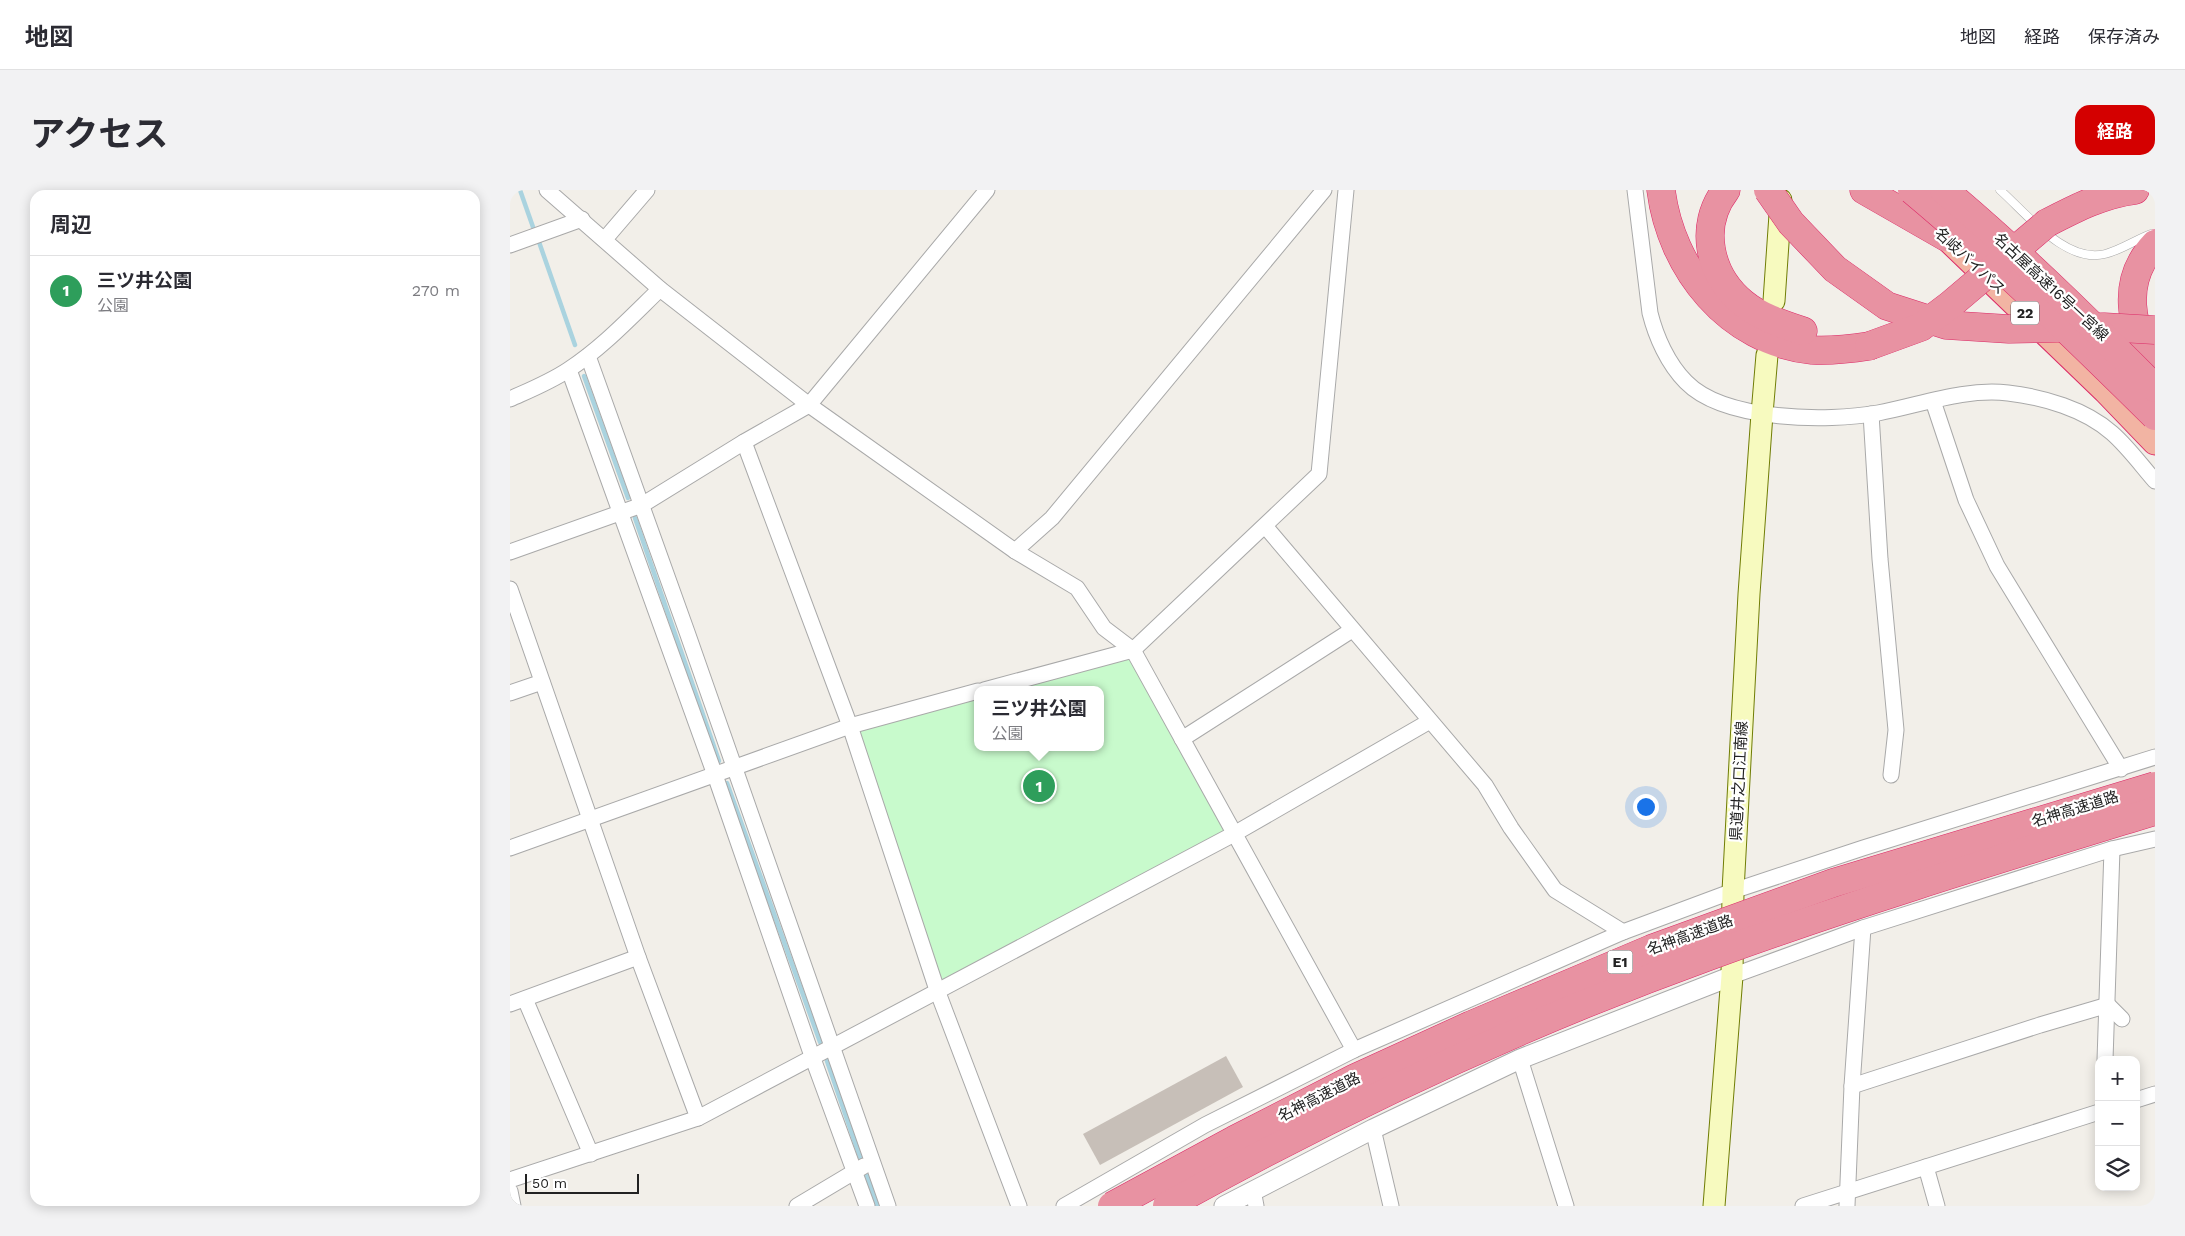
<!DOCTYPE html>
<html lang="ja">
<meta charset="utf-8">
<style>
body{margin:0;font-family:"Work Sans","Noto Sans JP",sans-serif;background:#f2f2f3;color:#2b2b33}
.controls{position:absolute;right:15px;bottom:15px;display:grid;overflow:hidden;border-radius:10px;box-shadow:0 2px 12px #0003}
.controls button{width:45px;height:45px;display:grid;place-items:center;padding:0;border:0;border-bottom:1px solid #e1e1e2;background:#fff;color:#2b2b33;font:25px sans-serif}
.scale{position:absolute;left:15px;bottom:12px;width:114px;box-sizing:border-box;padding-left:5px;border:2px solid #222;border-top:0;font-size:14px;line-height:18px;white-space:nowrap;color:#222;-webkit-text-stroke:4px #fff;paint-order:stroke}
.you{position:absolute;left:1135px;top:616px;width:18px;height:18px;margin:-12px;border:4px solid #fff;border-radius:50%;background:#1a73e8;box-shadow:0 0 0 8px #1a73e833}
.badge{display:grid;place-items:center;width:32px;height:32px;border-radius:50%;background:#d40000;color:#fff;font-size:16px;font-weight:700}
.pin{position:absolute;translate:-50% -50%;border:2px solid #fff;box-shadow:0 1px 5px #0006}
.popup{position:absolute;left:464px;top:496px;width:130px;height:65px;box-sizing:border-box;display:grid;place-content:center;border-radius:10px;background:#fff;filter:drop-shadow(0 1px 4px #0005);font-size:16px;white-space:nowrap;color:#7c7c81}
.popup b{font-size:19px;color:#2b2b33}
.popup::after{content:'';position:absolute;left:50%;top:100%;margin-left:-10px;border:10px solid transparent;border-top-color:#fff}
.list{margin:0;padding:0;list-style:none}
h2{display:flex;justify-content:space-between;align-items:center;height:65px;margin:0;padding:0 20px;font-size:21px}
h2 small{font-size:16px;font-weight:400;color:#7c7c81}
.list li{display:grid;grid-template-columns:32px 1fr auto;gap:15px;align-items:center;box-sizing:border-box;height:70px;padding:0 20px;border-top:1px solid #e1e1e2}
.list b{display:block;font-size:19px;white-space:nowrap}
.list p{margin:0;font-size:16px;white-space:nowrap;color:#7c7c81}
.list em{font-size:16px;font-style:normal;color:#7c7c81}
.icon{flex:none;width:28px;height:28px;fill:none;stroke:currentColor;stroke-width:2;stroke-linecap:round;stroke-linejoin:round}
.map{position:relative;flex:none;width:1645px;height:1016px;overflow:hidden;border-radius:15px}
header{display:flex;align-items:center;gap:30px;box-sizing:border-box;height:70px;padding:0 25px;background:#fff;border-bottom:1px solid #e1e1e2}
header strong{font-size:24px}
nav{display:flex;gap:28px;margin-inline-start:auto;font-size:18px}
.intro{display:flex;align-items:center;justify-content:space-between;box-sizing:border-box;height:120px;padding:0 30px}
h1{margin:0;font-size:35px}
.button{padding:12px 22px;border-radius:15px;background:#d40000;color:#fff;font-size:18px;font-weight:700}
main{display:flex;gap:30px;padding:0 30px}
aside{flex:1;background:#fff;border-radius:15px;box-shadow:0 2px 12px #0003}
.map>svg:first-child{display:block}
.park{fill:#c8facc}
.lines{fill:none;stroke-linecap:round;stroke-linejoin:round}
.stream{stroke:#aad3df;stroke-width:4.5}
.building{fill:#c7bfb8}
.service-casing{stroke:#a9a9a9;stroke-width:9}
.minor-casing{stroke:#a9a9a9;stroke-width:17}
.tertiary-casing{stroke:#a9a9a9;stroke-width:21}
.secondary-casing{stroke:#707d05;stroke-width:23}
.trunk-casing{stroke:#dc2a67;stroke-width:27}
.motorway-casing{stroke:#dc2a67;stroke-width:29}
.service{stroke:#fff;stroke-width:8}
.minor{stroke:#fff;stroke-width:15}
.tertiary{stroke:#fff;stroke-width:19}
.secondary{stroke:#f7fabf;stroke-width:21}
.trunk{stroke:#f2b4a3;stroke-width:25}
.motorway{stroke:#e892a2;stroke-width:28}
.motorway-bridge-casing{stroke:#dc2a67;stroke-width:29;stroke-linecap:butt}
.motorway-bridge{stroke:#e892a2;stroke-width:28}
.labels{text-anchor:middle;stroke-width:4.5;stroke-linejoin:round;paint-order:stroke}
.shield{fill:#fff;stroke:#646464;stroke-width:1}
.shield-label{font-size:14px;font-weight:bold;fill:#222}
.street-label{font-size:15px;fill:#222;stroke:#fff}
</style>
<header>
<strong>地図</strong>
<nav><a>地図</a><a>経路</a><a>保存済み</a></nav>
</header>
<div class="intro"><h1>アクセス</h1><a class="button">経路</a></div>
<main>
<aside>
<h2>周辺<small></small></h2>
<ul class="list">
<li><span class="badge" style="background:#2e9e5b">1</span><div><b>三ツ井公園</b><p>公園</p></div><em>270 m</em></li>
</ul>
</aside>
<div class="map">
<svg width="1645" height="1016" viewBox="0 0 1645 1016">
<rect width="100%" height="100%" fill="#f2efe9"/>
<!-- park -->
<path class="park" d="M623 460 724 644 427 800 340 536 468 501V557H590V500H474Z"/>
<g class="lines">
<!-- stream -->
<g class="stream">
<path d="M10 0 23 37"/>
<path d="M29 52 65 155"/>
<path d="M74 186 118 308"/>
<path d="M125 328 209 571"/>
<path d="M217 593 310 852"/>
<path d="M317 871 350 967"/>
<path d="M357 986 367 1016"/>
</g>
</g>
<!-- building -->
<path class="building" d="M716 866 733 897 590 975 573 944Z"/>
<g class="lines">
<defs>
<path id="service" d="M1490 0C1517 24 1556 74 1595 64 1611 60 1625 50 1641 44"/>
<g id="minor">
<path d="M37 0 150 99 299 215 505 361 567 398 594 438 623 460 844 860"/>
<path d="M1125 0 1140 123C1146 147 1158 174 1176 192 1214 231 1317 232 1368 223 1411 215 1454 198 1498 203 1533 207 1575 219 1602 243 1618 257 1631 275 1645 291"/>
<path d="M95 49 137 0"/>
<path d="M0 55 72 29"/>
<path d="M78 166 177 442 378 1016"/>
<path d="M59 180 205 585 302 866 357 1016"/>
<path d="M0 209C20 200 40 192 58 180 92 158 121 127 150 99"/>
<path d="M1423 211 1456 310 1487 376 1611 579"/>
<path d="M1361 224 1370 369 1386 540 1381 585"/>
<path d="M234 252 340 536 427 800 509 1016"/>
<path d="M755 336 975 595 1001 638 1045 700 1113 742"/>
<path d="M505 361 542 328 814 0"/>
<path d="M0 362 132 315 234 252 299 215 477 0"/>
<path d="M0 399 128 767 188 928"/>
<path d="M474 500 623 460 809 284 836 0"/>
<path d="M0 503 32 492"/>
<path d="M672 549 842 440"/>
<path d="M0 658 340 536 468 501"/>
<path d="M1222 786 1353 738 1602 659 1645 649"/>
<path d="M15 809 81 964"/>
<path d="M0 814 128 767"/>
<path d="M1010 869 1056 1016"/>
<path d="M1595 870 1602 659"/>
<path d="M1342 896 1530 835 1598 815 1612 829"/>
<path d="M1626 910 1645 904"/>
<path d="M863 939 881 1016"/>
<path d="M1416 977 1427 1016"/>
<path d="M0 990 188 928 724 644 920 531"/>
<path d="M743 1000 746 1016"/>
<path d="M0 1001 3 1016"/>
<path d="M287 1016 354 976"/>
<path d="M554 1016 695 935 844 860 1113 742 1223 701 1353 658 1645 567"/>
<path d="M1293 1016 1589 922"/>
<path d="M1337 1016 1342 896 1353 738"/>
</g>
<path id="tertiary" d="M714 1016 863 939 1010 869 1222 786"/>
<g id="secondary">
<path d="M1264 111 1271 10"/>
<path d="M1204 1016 1222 786 1223 701 1239 404 1252 224 1257 165"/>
</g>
<path id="trunk" d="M1421 34 1436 47 1596 201 1645 252"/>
<g id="motorway">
<path d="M1151 0C1161 79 1219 152 1302 160 1321 161 1340 159 1359 156"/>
<path d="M1216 0C1188 36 1199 85 1233 113 1250 127 1272 134 1293 141"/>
<path d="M1354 0 1436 47"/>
<path d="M1537 33C1566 18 1593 4 1625 0"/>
<path d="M1645 54C1610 91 1620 138 1645 179"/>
</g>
</defs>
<!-- service casing -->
<use href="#service" class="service-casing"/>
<!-- minor casing -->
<use href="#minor" class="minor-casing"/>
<!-- tertiary casing -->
<use href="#tertiary" class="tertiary-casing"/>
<!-- secondary casing -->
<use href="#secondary" class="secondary-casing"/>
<!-- trunk casing -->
<use href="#trunk" class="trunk-casing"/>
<!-- motorway casing -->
<use href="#motorway" class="motorway-casing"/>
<!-- service -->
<use href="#service" class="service"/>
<!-- minor -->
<use href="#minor" class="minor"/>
<!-- tertiary -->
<use href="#tertiary" class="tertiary"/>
<!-- secondary -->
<use href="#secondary" class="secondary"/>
<!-- trunk -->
<use href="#trunk" class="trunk"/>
<!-- motorway -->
<use href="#motorway" class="motorway"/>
<defs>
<g id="motorway-bridge">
<path d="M1258 0 1281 33 1325 79 1377 116 1436 135 1499 139 1594 137 1645 140"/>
<path d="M1402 0C1487 71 1566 148 1645 226"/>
<path d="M1434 0C1508 62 1577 130 1645 198"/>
<path d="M1359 156 1411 137 1440 115 1537 33"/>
<path d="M602 1016 724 950 845 888 961 835 1141 759 1323 693 1645 596"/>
<path d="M657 1016C831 919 1014 833 1202 765 1348 712 1496 667 1645 621"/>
</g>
</defs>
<!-- motorway-bridge casing -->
<use href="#motorway-bridge" class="motorway-bridge-casing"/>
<!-- motorway-bridge -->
<use href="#motorway-bridge" class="motorway-bridge"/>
</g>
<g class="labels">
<!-- shield labels -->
<g class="shield">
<rect x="1501" y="111.5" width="28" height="23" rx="4"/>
<rect x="1097.5" y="760.5" width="25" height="23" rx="4"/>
</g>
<g class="shield-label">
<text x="1515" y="128">22</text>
<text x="1110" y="777">E1</text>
</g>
<!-- street labels -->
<g class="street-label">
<text transform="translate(1460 71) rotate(43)" y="5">名岐バイパス</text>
<text transform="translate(1541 97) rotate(43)" y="5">名古屋高速16号一宮線</text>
<text transform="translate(1229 591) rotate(-87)" y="5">県道井之口江南線</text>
<text transform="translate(1565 619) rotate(-17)" y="5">名神高速道路</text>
<text transform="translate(1180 745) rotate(-20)" y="5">名神高速道路</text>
<text transform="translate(809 907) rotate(-27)" y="5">名神高速道路</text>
</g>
</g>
</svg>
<div class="controls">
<button>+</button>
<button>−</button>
<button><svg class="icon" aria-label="layers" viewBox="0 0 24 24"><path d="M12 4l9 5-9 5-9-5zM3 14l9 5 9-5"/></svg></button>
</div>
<div class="scale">50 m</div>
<div class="you"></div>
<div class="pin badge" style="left:529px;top:596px;background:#2e9e5b">1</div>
<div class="popup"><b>三ツ井公園</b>公園</div>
</div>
</main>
